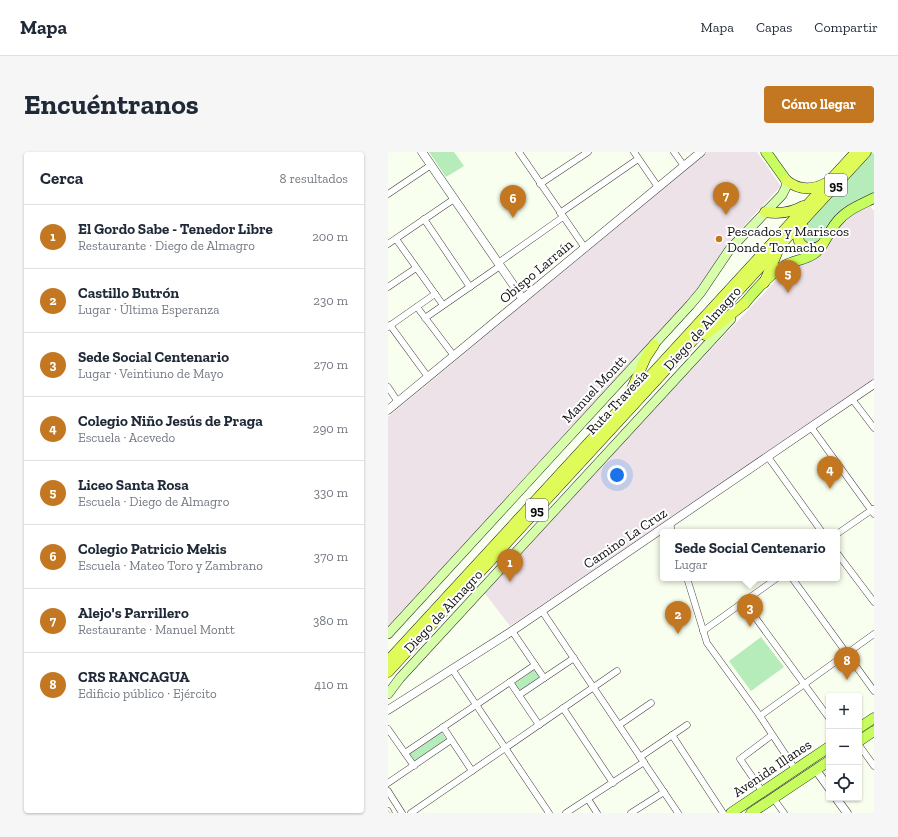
<!DOCTYPE html>
<html lang="es">
<meta charset="utf-8">
<style>
body{margin:0;font-family:"Zilla Slab",serif;background:#f6f6f7;color:#1f2937}
.controls{position:absolute;right:12px;bottom:12px;display:grid;overflow:hidden;border-radius:4px;box-shadow:0 1px 3px #0004}
.controls button{width:36px;height:36px;display:grid;place-items:center;padding:0;border:0;border-bottom:1px solid #e0e1e3;background:#fff;color:#1f2937;font:20px sans-serif}
.you{position:absolute;left:229px;top:323px;width:14px;height:14px;margin:-10px;border:3px solid #fff;border-radius:50%;background:#1a73e8;box-shadow:0 0 0 6px #1a73e833}
.badge{display:grid;place-items:center;width:26px;height:26px;border-radius:50%;background:#c37720;color:#fff;font-size:13px;font-weight:700}
.pin{position:absolute;translate:-50% -33px;filter:drop-shadow(0 1px 2px #0008)}
.pin::after{content:'';position:absolute;top:21px;width:14px;height:12px;background:inherit;clip-path:polygon(0 0,100% 0,50% 100%)}
.popup{position:absolute;left:272px;top:377px;width:180px;height:52px;box-sizing:border-box;display:grid;place-content:center;border-radius:4px;background:#fff;filter:drop-shadow(0 1px 3px #0005);font-size:13px;white-space:nowrap;color:#747a83}
.popup b{font-size:15px;color:#1f2937}
.popup::after{content:'';position:absolute;left:50%;top:100%;margin-left:-8px;border:8px solid transparent;border-top-color:#fff}
.list{margin:0;padding:0;list-style:none}
h2{display:flex;justify-content:space-between;align-items:center;height:52px;margin:0;padding:0 16px;font-size:17px}
h2 small{font-size:13px;font-weight:400;color:#747a83}
.list li{display:grid;grid-template-columns:26px 1fr auto;gap:12px;align-items:center;box-sizing:border-box;height:64px;padding:0 16px;border-top:1px solid #e0e1e3}
.list b{display:block;font-size:15px;white-space:nowrap}
.list p{margin:0;font-size:13px;white-space:nowrap;color:#747a83}
.list em{font-size:13px;font-style:normal;color:#747a83}
.icon{flex:none;width:22px;height:22px;fill:none;stroke:currentColor;stroke-width:2;stroke-linecap:round;stroke-linejoin:round}
.map{position:relative;flex:none;width:486px;height:661px;overflow:hidden;border-radius:4px}
header{display:flex;align-items:center;gap:24px;box-sizing:border-box;height:56px;padding:0 20px;background:#fff;border-bottom:1px solid #e0e1e3}
header strong{font-size:19px}
nav{display:flex;gap:22px;margin-inline-start:auto;font-size:14px}
.intro{display:flex;align-items:center;justify-content:space-between;box-sizing:border-box;height:96px;padding:0 24px}
h1{margin:0;font-size:28px}
.button{padding:10px 18px;border-radius:4px;background:#c37720;color:#fff;font-size:14px;font-weight:700}
main{display:flex;gap:24px;padding:0 24px}
aside{flex:1;background:#fff;border-radius:4px;box-shadow:0 1px 3px #0004}
.map>svg:first-child{display:block}
.industrial{fill:#ede2e8}
.green{fill:#b6ebba}
.lines{fill:none;stroke-linecap:round;stroke-linejoin:round}
.minor-casing{stroke:#414141;stroke-width:7}
.tertiary-casing{stroke:#414141;stroke-width:9}
.secondary-casing{stroke:#303030;stroke-width:10}
.primary-casing{stroke:#1f1f1f;stroke-width:11}
.trunk-casing{stroke:#1f1f1f;stroke-width:11}
.minor{stroke:#fff;stroke-width:6}
.tertiary{stroke:#fff;stroke-width:8}
.secondary{stroke:#d7ffa9;stroke-width:9}
.primary{stroke:#c8fd60;stroke-width:10}
.trunk{stroke:#defb59;stroke-width:10}
.poi-dot{fill:#c37720;stroke:#fff;stroke-width:1.5}
.labels{text-anchor:middle;stroke-width:4;stroke-linejoin:round;paint-order:stroke}
.shield{fill:#fff;stroke:#565656;stroke-width:1}
.shield-label{font-size:13px;font-weight:bold;fill:#0e0e0e}
.poi-label{font-size:14px;fill:#0e0e0e;stroke:#fff;text-anchor:start}
.street-label{font-size:14px;fill:#0e0e0e;stroke:#fff}
</style>
<header>
<strong>Mapa</strong>
<nav><a>Mapa</a><a>Capas</a><a>Compartir</a></nav>
</header>
<div class="intro"><h1>Encuéntranos</h1><a class="button">Cómo llegar</a></div>
<main>
<aside>
<h2>Cerca<small>8 resultados</small></h2>
<ul class="list">
<li><span class="badge">1</span><div><b>El Gordo Sabe - Tenedor Libre</b><p>Restaurante · Diego de Almagro</p></div><em>200 m</em></li>
<li><span class="badge">2</span><div><b>Castillo Butrón</b><p>Lugar · Última Esperanza</p></div><em>230 m</em></li>
<li><span class="badge">3</span><div><b>Sede Social Centenario</b><p>Lugar · Veintiuno de Mayo</p></div><em>270 m</em></li>
<li><span class="badge">4</span><div><b>Colegio Niño Jesús de Praga</b><p>Escuela · Acevedo</p></div><em>290 m</em></li>
<li><span class="badge">5</span><div><b>Liceo Santa Rosa</b><p>Escuela · Diego de Almagro</p></div><em>330 m</em></li>
<li><span class="badge">6</span><div><b>Colegio Patricio Mekis</b><p>Escuela · Mateo Toro y Zambrano</p></div><em>370 m</em></li>
<li><span class="badge">7</span><div><b>Alejo's Parrillero</b><p>Restaurante · Manuel Montt</p></div><em>380 m</em></li>
<li><span class="badge">8</span><div><b>CRS RANCAGUA</b><p>Edificio público · Ejército</p></div><em>410 m</em></li>
</ul>
</aside>
<div class="map">
<svg width="486" height="661" viewBox="0 0 486 661">
<rect width="100%" height="100%" fill="#f9ffee"/>
<!-- industrial -->
<g class="industrial">
<path d="M319 0H369L393 34 340 91 309 138 0 479V265Z"/>
<path d="M482 54 486 59V229L122 474 95 439 395 121 430 104 442 91 452 70 465 62Z"/>
</g>
<!-- green -->
<g class="green">
<path d="M41 0H66L76 14 58 25Z"/>
<path d="M482 0H486V42L468 50 448 63 429 90 425 92 418 93 413 80 415 76Z"/>
<path d="M373 485 396 515 363 539 341 509Z"/>
<path d="M146 515 154 527 132 541 124 529Z"/>
<path d="M52 578 60 590 27 612 20 601Z"/>
</g>
<g class="lines">
<defs>
<g id="minor">
<path d="M131 0 197 96"/>
<path d="M246 0 270 35"/>
<path d="M286 0 296 14"/>
<path d="M152 32 200 0"/>
<path d="M0 42 43 13"/>
<path d="M172 61 250 7"/>
<path d="M36 67 82 135"/>
<path d="M8 87 55 153"/>
<path d="M0 92 66 47"/>
<path d="M110 111 175 65"/>
<path d="M0 135 28 116"/>
<path d="M29 155 66 204"/>
<path d="M37 166 112 114"/>
<path d="M2 173 40 225"/>
<path d="M0 175 47 142"/>
<path d="M0 235 10 250"/>
<path d="M464 247 486 276"/>
<path d="M423 275 486 362"/>
<path d="M380 305 434 380"/>
<path d="M282 371 284 380"/>
<path d="M449 382 485 357"/>
<path d="M449 401 486 450"/>
<path d="M299 426 319 491 372 564 407 617"/>
<path d="M404 426 486 539"/>
<path d="M356 450 441 566"/>
<path d="M154 459 290 661"/>
<path d="M124 479 156 526"/>
<path d="M315 479 389 426"/>
<path d="M64 517 161 661"/>
<path d="M122 530 151 573"/>
<path d="M131 543 186 506"/>
<path d="M175 556 225 631"/>
<path d="M372 564 486 482"/>
<path d="M231 573 263 551"/>
<path d="M55 575 84 619"/>
<path d="M0 577 26 614"/>
<path d="M284 583 335 661"/>
<path d="M471 593 486 614"/>
<path d="M17 601 147 513"/>
<path d="M252 605 299 573"/>
<path d="M0 631 63 588"/>
<path d="M0 639 14 661"/>
<path d="M374 639 352 607 384 583"/>
<path d="M385 646 396 661"/>
<path d="M200 647 209 661"/>
<path d="M0 659 1 661"/>
<path d="M23 661 229 519"/>
<path d="M178 661 256 610"/>
<path d="M243 661 276 640"/>
</g>
<g id="tertiary">
<path d="M34 0 135 147"/>
<path d="M0 258 313 0"/>
<path d="M0 558 124 479 486 232"/>
<path d="M428 618 441 636"/>
<path d="M448 646 459 661"/>
</g>
<g id="secondary">
<path d="M0 482 302 153 313 140 342 97 394 43 398 35V28"/>
<path d="M0 542 12 526 343 167"/>
</g>
<g id="primary">
<path d="M378 0 398 28"/>
<path d="M356 152C366 140 381 122 396 114 406 108 418 108 427 101 437 92 440 81 448 71 458 58 472 53 486 46"/>
<path d="M471 576 486 566"/>
<path d="M471 589 486 579"/>
<path d="M343 661 441 595"/>
<path d="M363 661 441 609"/>
</g>
<g id="trunk">
<path d="M398 28C410 38 423 39 438 31"/>
<path d="M377 60C390 62 403 61 415 54"/>
<path d="M414 72C412 76 410 80 410 85 411 98 427 99 435 92"/>
<path d="M376 131 389 101"/>
<path d="M317 183 356 152"/>
<path d="M242 241 258 205 266 193"/>
<path d="M0 509 468 0"/>
<path d="M0 520 478 0"/>
</g>
</defs>
<!-- minor casing -->
<use href="#minor" class="minor-casing"/>
<!-- tertiary casing -->
<use href="#tertiary" class="tertiary-casing"/>
<!-- secondary casing -->
<use href="#secondary" class="secondary-casing"/>
<!-- primary casing -->
<use href="#primary" class="primary-casing"/>
<!-- trunk casing -->
<use href="#trunk" class="trunk-casing"/>
<!-- minor -->
<use href="#minor" class="minor"/>
<!-- tertiary -->
<use href="#tertiary" class="tertiary"/>
<!-- secondary -->
<use href="#secondary" class="secondary"/>
<!-- primary -->
<use href="#primary" class="primary"/>
<!-- trunk -->
<use href="#trunk" class="trunk"/>
</g>
<!-- markers -->
<circle class="poi-dot" cx="331" cy="87" r="4"/>
<g class="labels">
<!-- shield labels -->
<g class="shield">
<rect x="437" y="22" width="22" height="22" rx="3"/>
<rect x="138" y="347" width="22" height="22" rx="3"/>
</g>
<g class="shield-label">
<text x="448" y="38">95</text>
<text x="149" y="363">95</text>
</g>
<!-- poi labels -->
<g class="poi-label">
<text x="339" y="84">Pescados y Mariscos<tspan x="339" dy="16">Donde Tomacho</tspan></text>
</g>
<!-- street labels -->
<g class="street-label">
<text transform="translate(148 119) rotate(-40)" y="5">Obispo Larraín</text>
<text transform="translate(314 176) rotate(-48)" y="5">Diego de Almagro</text>
<text transform="translate(206 237) rotate(-47)" y="5">Manuel Montt</text>
<text transform="translate(229 250) rotate(-47)" y="5">Ruta Travesía</text>
<text transform="translate(237 386) rotate(-34)" y="5">Camino La Cruz</text>
<text transform="translate(55 459) rotate(-47)" y="5">Diego de Almagro</text>
<text transform="translate(384 616) rotate(-34)" y="5">Avenida Illanes</text>
</g>
</g>
</svg>
<div class="controls">
<button>+</button>
<button>−</button>
<button><svg class="icon" aria-label="locate" viewBox="0 0 24 24"><circle cx="12" cy="12" r="6"/><path d="M12 2v4M12 18v4M2 12h4M18 12h4"/></svg></button>
</div>
<div class="you"></div>
<div class="pin badge" style="left:122px;top:430px">1</div>
<div class="pin badge" style="left:290px;top:482px">2</div>
<div class="pin badge" style="left:362px;top:475px">3</div>
<div class="popup"><b>Sede Social Centenario</b>Lugar</div>
<div class="pin badge" style="left:442px;top:337px">4</div>
<div class="pin badge" style="left:400px;top:141px">5</div>
<div class="pin badge" style="left:125px;top:66px">6</div>
<div class="pin badge" style="left:338px;top:63px">7</div>
<div class="pin badge" style="left:459px;top:528px">8</div>
</div>
</main>
